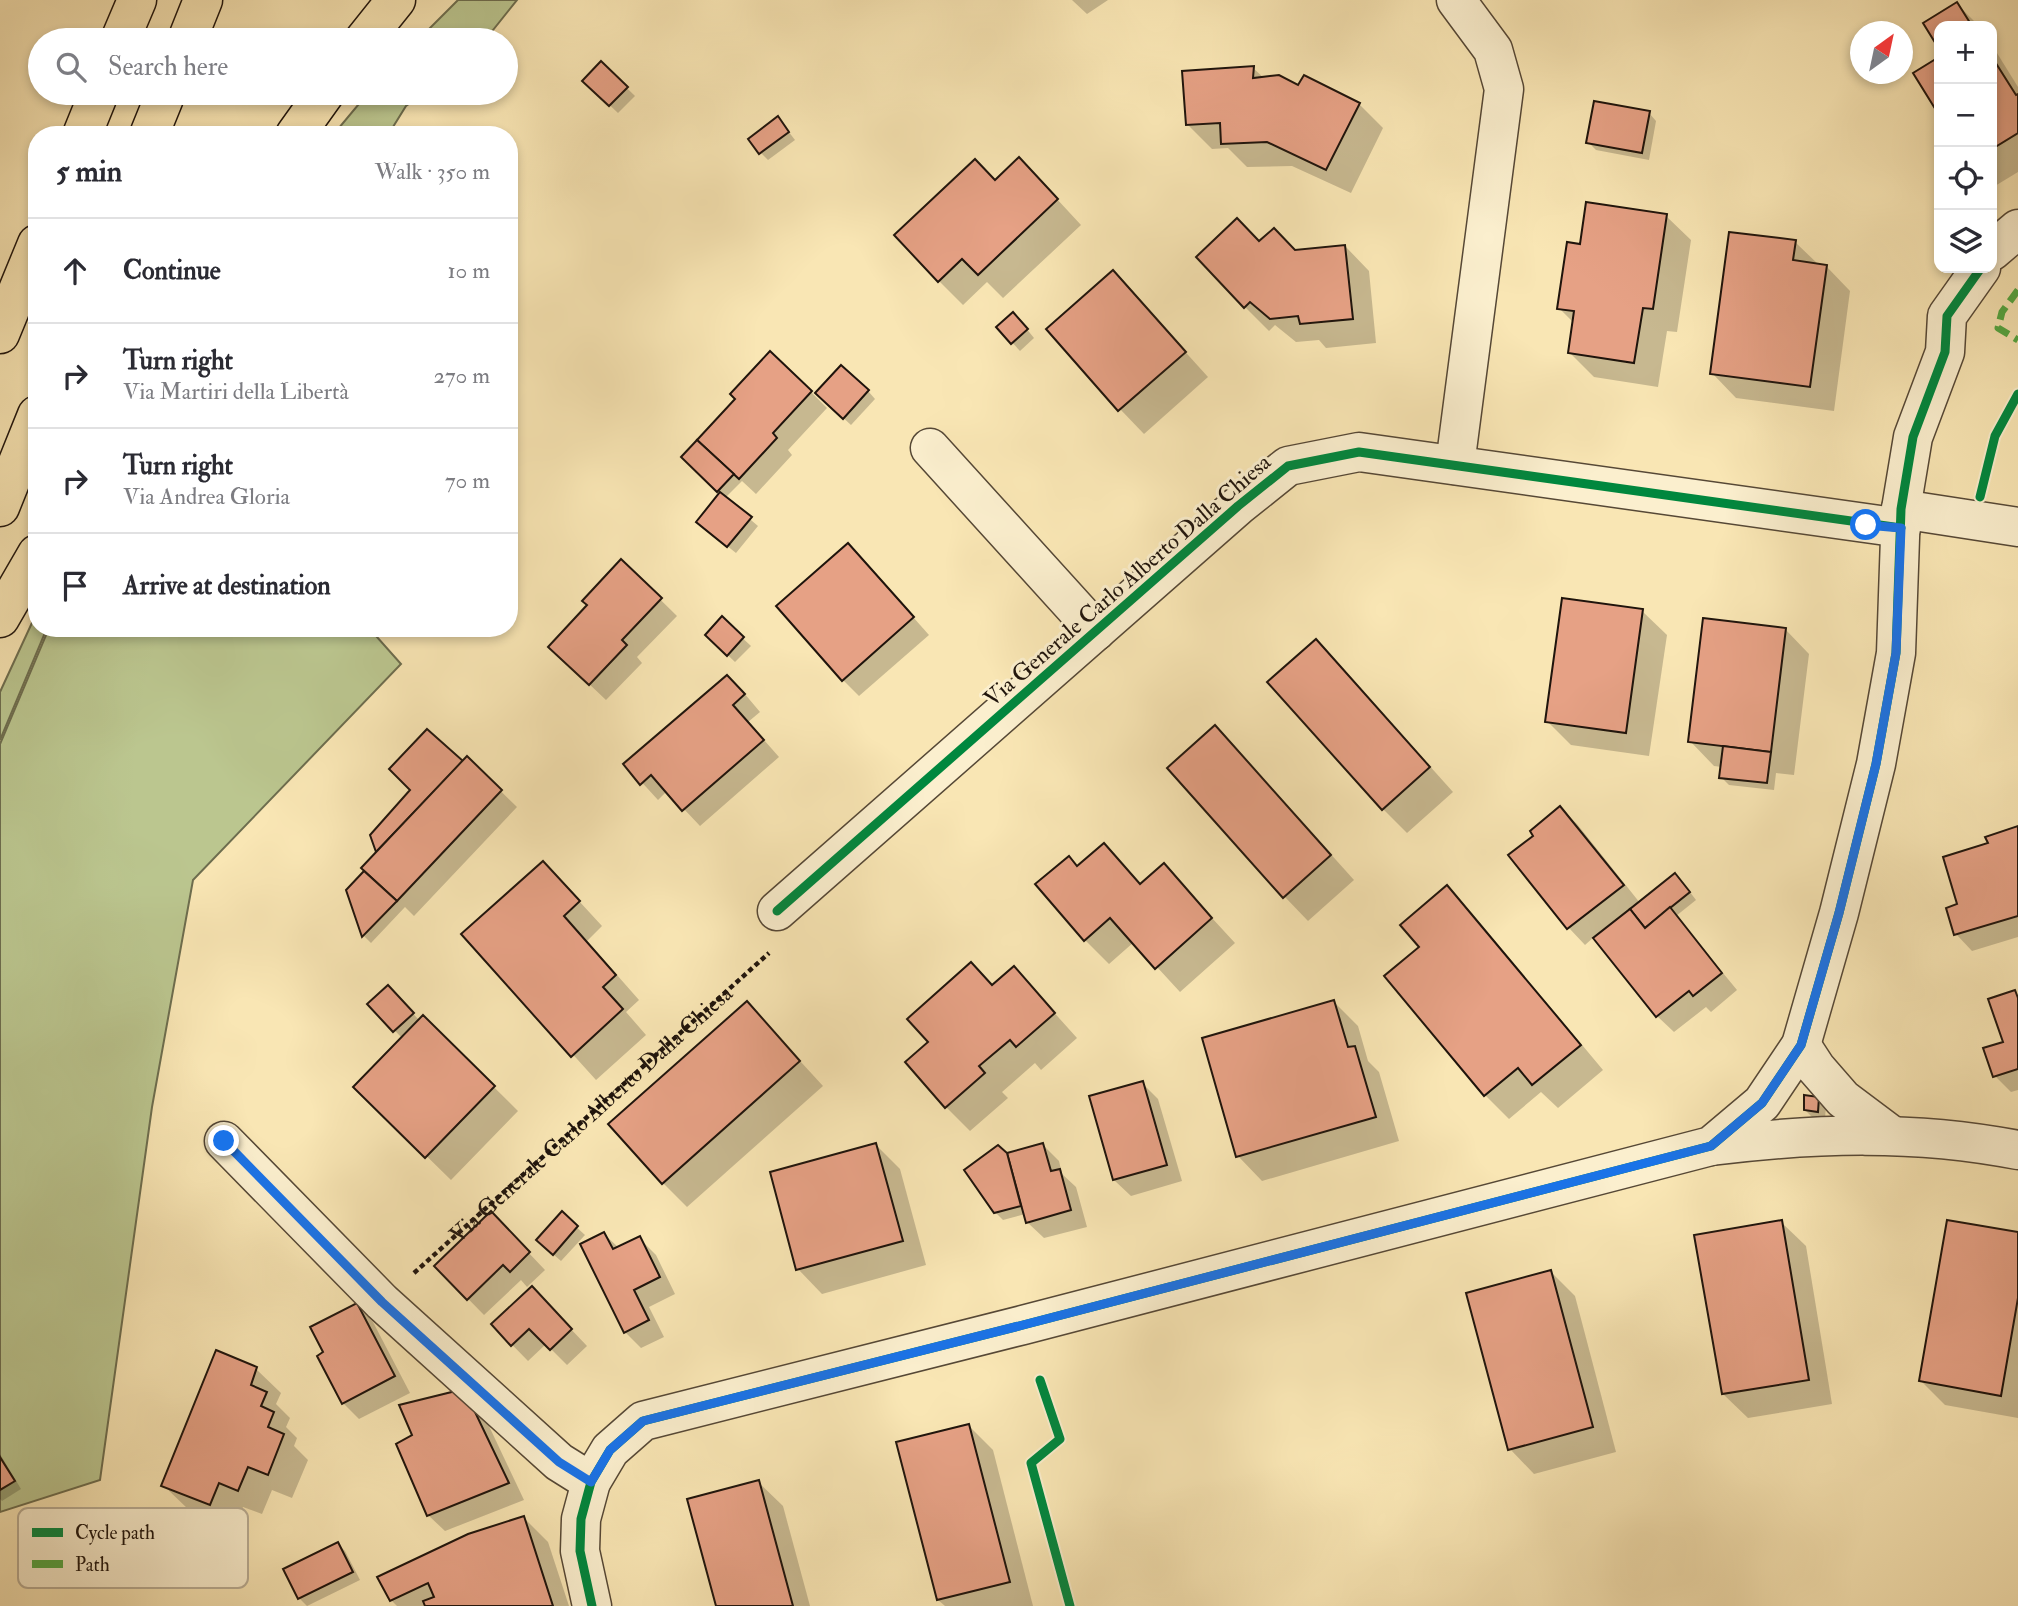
<!DOCTYPE html>
<meta charset="utf-8">
<style>
body{margin:0;font-family:"IM FELL Double Pica",serif;background:#f7f7f7;color:#2b2b33}
.controls{position:absolute;right:21px;top:21px;display:grid;overflow:hidden;border-radius:14px;box-shadow:0 4px 10px #0003}
.controls button{width:63px;height:63px;display:grid;place-items:center;padding:0;border:0;border-bottom:2px solid #e1e1e2;background:#fff;color:#2b2b33;font:35px sans-serif}
.compass{position:absolute;left:1850px;top:21px;width:63px;height:63px;border-radius:50%;background:#fff;box-shadow:0 4px 10px #0003;rotate:33deg}
.stop{position:absolute;width:21px;height:21px;margin:-16px;border:5px solid #1a73e8;border-radius:50%;background:#fff}
.stop.end{background:#1a73e8;border-color:#fff;box-shadow:0 2px 7px #0008}
.list{margin:0;padding:0;list-style:none}
h2{display:flex;justify-content:space-between;align-items:center;height:91px;margin:0;padding:0 28px;font-size:30px}
h2 small{font-size:23px;font-weight:400;color:#7c7c81}
.list li{display:grid;grid-template-columns:46px 1fr auto;gap:21px;align-items:center;box-sizing:border-box;height:105px;padding:0 28px;border-top:2px solid #e1e1e2}
.list b{display:block;font-size:26px;white-space:nowrap}
.list p{margin:0;font-size:23px;white-space:nowrap;color:#7c7c81}
.list em{font-size:23px;font-style:normal;color:#7c7c81}
.icon{flex:none;width:38px;height:38px;fill:none;stroke:currentColor;stroke-width:2;stroke-linecap:round;stroke-linejoin:round}
.map{position:relative;flex:none;width:2018px;height:1606px;overflow:hidden}
.search{position:absolute;background:#fff;box-shadow:0 4px 10px #0003;left:28px;top:28px;width:490px;height:77px;display:flex;align-items:center;gap:18px;box-sizing:border-box;padding:0 24px;border-radius:38px;color:#7c7c81;font-size:26px}
.panel{position:absolute;background:#fff;box-shadow:0 4px 10px #0003;left:28px;top:126px;width:490px;height:511px;border-radius:28px}
.map>svg:first-child{display:block}
.green{fill:#bbc68f;stroke:#6d6d4e;stroke-width:2}
.shadow{fill:#0003}
.building{fill:#e6a185;stroke:#1f140c;stroke-width:2}
.lines{fill:none;stroke-linecap:round;stroke-linejoin:round}
.street-casing{stroke:#564836;stroke-width:41}
.highway-casing{stroke:#1f140c;stroke-width:41}
.path{stroke:#1f140c;stroke-width:4.5;stroke-dasharray:5 3.5;stroke-linecap:butt}
.street{stroke:#fbefce;stroke-width:38}
.highway{stroke:#f9e6b4;stroke-width:38}
.quiet{stroke:#52a841;stroke-width:7;stroke-dasharray:14 7;stroke-linecap:butt}
.cycleway-casing{stroke:#fbefce;stroke-width:13}
.cycleway{stroke:#00873e;stroke-width:9}
.route{stroke:#1a73e8;stroke-width:9}
.labels{text-anchor:middle;stroke-width:6;stroke-linejoin:round;paint-order:stroke}
.street-label{font-size:23px;fill:#1f140c;stroke:#fbefce}
.key{fill:#fbefce;stroke:#b9ad94;stroke-width:2}
.key-label{font-size:19px;fill:#1f140c}
</style>
<div class="map">
<svg width="2018" height="1606" viewBox="0 0 2018 1606">
<rect width="100%" height="100%" fill="#f9e6b4"/>
<filter id="stains"><feTurbulence type="fractalNoise" baseFrequency=".00286" numOctaves="4"/><feColorMatrix values="0 0 0 0 .2 0 0 0 0 .09 0 0 0 0 .02 0 0 0 .5 -.17"/></filter>
<radialGradient id="worn" r=".72"><stop offset=".6" stop-color="#630" stop-opacity="0"/><stop offset="1" stop-color="#630" stop-opacity=".3"/></radialGradient>
<!-- green -->
<g class="green">
<path d="M458 0H517L485 40H418Z"/>
<path d="M368 93H424L406 106 388 135H333Z"/>
<path d="M37 612V628H47L0 740V692Z"/>
<path d="M49 628H369L401 664 193 880 152 1107 100 1480 0 1512V744Z"/>
</g>
<!-- shadow -->
<g class="shadow">
<path d="M1072 0H1108L1087 14Z"/>
<path d="M1957 4 1979 26H1939V46L1925 24Z"/>
<path d="M1992 45 2018 87V172L1995 186 1992 183Z"/>
<path d="M601 63 635 96 618 113 584 81Z"/>
<path d="M1253 68 1264 78 1359 104 1383 128 1351 193 1292 166 1247 167 1228 148 1212 149 1188 125Z"/>
<path d="M1649 113 1656 121 1649 160 1596 150 1588 142Z"/>
<path d="M778 118 795 140 768 160 760 152Z"/>
<path d="M995 182 1043 184 1081 225 1003 298 987 282 963 305 939 281Z"/>
<path d="M1666 216 1691 240 1677 332 1667 331 1658 387 1594 377 1570 353 1574 323 1559 308 1581 246Z"/>
<path d="M1795 242 1819 265 1826 266 1850 291 1834 411 1736 398 1712 373Z"/>
<path d="M1260 243 1296 252 1345 246 1369 271 1376 343 1326 348 1319 340 1296 342 1275 325 1269 331 1245 307Z"/>
<path d="M1113 272 1208 377 1144 434 1120 409Z"/>
<path d="M1021 322 1034 338 1020 351 998 327Z"/>
<path d="M868 391 875 399 851 425 825 401Z"/>
<path d="M811 392 827 408 788 450 792 455 756 494 742 481 725 498 758 526 736 553 706 529 721 494 683 457 738 399Z"/>
<path d="M621 561 677 616 637 657 642 663 606 700 567 663 589 606Z"/>
<path d="M864 562 929 635 859 696 843 680Z"/>
<path d="M1642 611 1667 635 1649 756 1571 745 1547 721Z"/>
<path d="M722 619 751 646 735 662 707 635Z"/>
<path d="M1785 629 1809 654 1794 775 1776 773 1774 790 1729 785 1721 777 1722 767 1714 766 1690 741Z"/>
<path d="M1340 666 1453 792 1407 833 1383 809Z"/>
<path d="M744 693 760 712 748 722 779 757 700 826 667 791 658 800 626 765Z"/>
<path d="M1239 752 1354 880 1308 921 1284 896Z"/>
<path d="M467 758 517 807 414 916 405 907 371 943 364 936 348 890 367 871 378 853 372 835Z"/>
<path d="M1560 808 1577 824 1640 903 1683 883 1696 900 1676 916 1737 990 1711 1012 1706 1007 1674 1032 1657 1016 1594 937 1585 945 1569 928 1511 856 1536 836Z"/>
<path d="M2018 828V937L1972 951 1956 934 1960 905 1990 844Z"/>
<path d="M1104 845 1142 885 1164 866 1235 943 1180 992 1134 942 1109 964 1085 940 1078 868Z"/>
<path d="M567 888 602 926 587 941 639 1000 626 1012 646 1035 596 1080 464 934Z"/>
<path d="M1447 888 1471 912 1603 1070 1558 1108 1541 1092 1509 1119 1485 1095 1422 947Z"/>
<path d="M1014 968 1077 1038 1041 1070 1035 1063 1002 1092 1008 1098 970 1131 946 1107 993 986Z"/>
<path d="M388 987 419 1020 423 1017 518 1111 451 1180 355 1086 402 1038 369 1004Z"/>
<path d="M2015 992 2018 996V1090L2011 1092 1995 1076 2005 1043Z"/>
<path d="M1334 1002 1358 1026 1368 1061 1379 1072 1399 1141 1262 1181 1238 1156Z"/>
<path d="M747 1003 823 1086 687 1207 663 1183Z"/>
<path d="M1142 1083 1158 1099 1182 1181 1131 1196 1114 1180Z"/>
<path d="M1818 1098 1826 1106 1825 1119 1813 1118 1805 1110Z"/>
<path d="M876 1145 900 1169 926 1265 822 1294 798 1269Z"/>
<path d="M1043 1145 1059 1161 1062 1174 1076 1187 1087 1227 1044 1238 1027 1222 1025 1214 1003 1220 995 1212 1006 1155Z"/>
<path d="M491 1213 545 1270 527 1287 521 1280 484 1315 436 1266Z"/>
<path d="M562 1214 585 1235 561 1261 546 1248Z"/>
<path d="M1781 1222 1806 1246 1832 1404 1748 1418 1723 1394Z"/>
<path d="M604 1234 619 1248 639 1238 656 1255 675 1294 649 1307 664 1337 641 1348 625 1332Z"/>
<path d="M2018 1234V1418L1945 1405 1921 1381Z"/>
<path d="M1551 1272 1575 1296 1616 1452 1534 1474 1510 1449Z"/>
<path d="M357 1305 373 1322 410 1393 359 1419 343 1403Z"/>
<path d="M548 1305 587 1346 567 1365 546 1344 528 1361 493 1325Z"/>
<path d="M217 1352 256 1369 281 1393 276 1404 290 1418 286 1427 297 1438 294 1446 308 1460 292 1498 272 1490 262 1514 243 1507 235 1529 188 1509 163 1485Z"/>
<path d="M480 1407 524 1500 445 1531 428 1515 398 1445Z"/>
<path d="M968 1425 993 1450 1033 1606H945L938 1600Z"/>
<path d="M0 1454 21 1489 2 1501 0 1499Z"/>
<path d="M758 1482 783 1506 810 1606H718Z"/>
<path d="M524 1518 548 1542 569 1606H397L391 1600Z"/>
<path d="M338 1544 345 1551 360 1580 307 1606 299 1598Z"/>
</g>
<!-- building -->
<g class="building">
<path d="M1957 2 1972 26H1939V49L1923 23Z"/>
<path d="M1939 57V115L1913 73Z"/>
<path d="M1992 57 2016 95 2018 94V133L1992 149Z"/>
<path d="M601 61 628 87 609 106 582 81Z"/>
<path d="M1254 66 1253 78 1279 75 1298 85 1304 75 1360 103 1326 170 1267 142 1221 144 1220 123 1186 125 1182 71Z"/>
<path d="M1594 101 1650 111 1642 153 1586 143Z"/>
<path d="M778 116 789 132 759 154 748 139Z"/>
<path d="M1019 157 1058 199 978 275 962 259 938 282 894 235 975 159 995 180Z"/>
<path d="M1586 202 1667 214 1653 309 1643 308 1634 363 1568 353 1574 311 1557 309 1567 242 1580 244Z"/>
<path d="M1237 218 1259 241 1274 228 1295 250 1345 245 1353 319 1300 324 1298 316 1270 319 1250 302 1244 308 1196 257Z"/>
<path d="M1729 232 1796 240 1793 260 1827 265 1810 387 1710 374Z"/>
<path d="M1113 270 1186 352 1118 411 1046 329Z"/>
<path d="M1013 312 1028 329 1011 344 996 327Z"/>
<path d="M770 351 812 391 773 433 777 438 739 479 697 440 735 399 730 394Z"/>
<path d="M841 365 869 390 843 419 815 393Z"/>
<path d="M697 440 734 474 717 492 681 457Z"/>
<path d="M720 492 752 517 727 547 696 522Z"/>
<path d="M848 543 914 617 842 681 776 606Z"/>
<path d="M621 559 662 598 622 640 627 645 589 685 548 647 587 605 582 601Z"/>
<path d="M1562 598 1643 609 1626 733 1545 722Z"/>
<path d="M722 616 744 637 727 656 705 635Z"/>
<path d="M1703 618 1786 628 1771 752 1688 742Z"/>
<path d="M1316 639 1430 767 1382 810 1267 682Z"/>
<path d="M727 675 745 694 733 705 764 740 682 811 651 775 640 785 623 764Z"/>
<path d="M1215 725 1331 855 1283 898 1167 768Z"/>
<path d="M427 729 463 761 376 852 370 835 410 790 389 769Z"/>
<path d="M1723 746 1771 752 1767 783 1719 778Z"/>
<path d="M467 756 502 790 397 901 361 868Z"/>
<path d="M1560 806 1624 885 1567 929 1508 855 1533 836 1530 831Z"/>
<path d="M2018 826V916L1954 935 1946 908 1957 904 1943 857 1988 843 1985 837Z"/>
<path d="M1104 843 1140 884 1164 863 1212 918 1155 969 1110 918 1084 941 1035 884 1069 856 1077 866Z"/>
<path d="M543 861 580 901 564 916 616 975 603 987 623 1009 571 1057 461 934Z"/>
<path d="M364 871 397 901 362 937 346 890Z"/>
<path d="M1675 873 1690 892 1645 928 1630 909Z"/>
<path d="M1447 885 1581 1045 1532 1085 1518 1068 1484 1096 1384 976 1419 947 1400 925Z"/>
<path d="M1670 907 1722 973 1693 996 1689 991 1656 1017 1593 938 1630 909 1645 928Z"/>
<path d="M971 962 992 985 1014 966 1055 1013 1016 1047 1010 1040 979 1066 985 1073 945 1108 905 1062 928 1042 907 1019Z"/>
<path d="M388 985 414 1013 393 1032 367 1004Z"/>
<path d="M2015 990 2018 998V1069L1993 1077 1983 1048 2003 1042 1988 999Z"/>
<path d="M1334 1000 1348 1047 1355 1046 1376 1117 1236 1157 1202 1038Z"/>
<path d="M747 1001 800 1061 662 1184 608 1124Z"/>
<path d="M423 1015 495 1086 425 1158 353 1087Z"/>
<path d="M1143 1081 1167 1165 1113 1180 1089 1096Z"/>
<path d="M1804 1095 1819 1097 1818 1112 1804 1110Z"/>
<path d="M876 1143 903 1241 796 1270 770 1172Z"/>
<path d="M1043 1143 1051 1171 1060 1169 1071 1210 1026 1223 1007 1153Z"/>
<path d="M998 1145 1007 1153 1021 1206 994 1213 964 1170Z"/>
<path d="M491 1211 530 1252 510 1272 503 1265 467 1300 434 1266Z"/>
<path d="M562 1211 578 1226 553 1255 536 1240Z"/>
<path d="M1782 1220 1809 1380 1722 1394 1694 1235Z"/>
<path d="M1947 1220 2018 1232V1298L2001 1396 1919 1381Z"/>
<path d="M604 1232 613 1249 640 1236 660 1277 634 1290 649 1320 624 1333 580 1244Z"/>
<path d="M1551 1270 1593 1427 1508 1450 1466 1293Z"/>
<path d="M532 1286 572 1329 550 1350 529 1329 511 1346 491 1324Z"/>
<path d="M357 1303 395 1376 342 1404 317 1356 323 1352 310 1327Z"/>
<path d="M216 1350 257 1367 251 1385 267 1392 261 1406 274 1412 268 1427 284 1434 268 1475 248 1467 238 1491 219 1483 210 1505 161 1486Z"/>
<path d="M464 1389 509 1483 427 1516 396 1444 412 1435 399 1405Z"/>
<path d="M969 1424 1010 1582 937 1600 896 1442Z"/>
<path d="M0 1457 15 1481 0 1490Z"/>
<path d="M759 1480 793 1606H716L687 1499Z"/>
<path d="M524 1516 553 1606H425L423 1601 434 1597 428 1583 390 1601 377 1577 468 1534Z"/>
<path d="M338 1542 353 1572 298 1599 283 1569Z"/>
</g>
<g class="lines">
<defs>
<g id="street">
<path d="M1992 251 2018 229"/>
<path d="M930 448 1096 631"/>
<path d="M1455 465 1504 89 1493 50 1456 0"/>
<path d="M1901 509 2018 527"/>
<path d="M777 911 1238 506 1288 466 1359 452 1901 528"/>
<path d="M1801 1045 1816 1068 1843 1099 1891 1135"/>
<path d="M224 1141 382 1302 559 1462 591 1482"/>
<path d="M1711 1146C1814 1133 1916 1130 2018 1150"/>
<path d="M592 1606 580 1551 581 1519 591 1482 610 1450 643 1421 1023 1325 1711 1146 1762 1103 1801 1045 1839 913 1876 764 1896 653 1901 509 1913 437 1945 352 1947 316 1981 268"/>
</g>
<g id="highway">
<path d="M120 40 137 0"/>
<path d="M187 40 203 0"/>
<path d="M364 40 396 0"/>
<path d="M82 135 99 93"/>
<path d="M149 135 166 93"/>
<path d="M295 135 325 93"/>
<path d="M0 334 37 244"/>
<path d="M0 507 37 415"/>
<path d="M0 618 37 554"/>
</g>
</defs>
<!-- street casing -->
<use href="#street" class="street-casing"/>
<!-- highway casing -->
<use href="#highway" class="highway-casing"/>
<!-- path -->
<path class="path" id="s1" d="M414 1273 769 953"/>
<!-- street -->
<use href="#street" class="street"/>
<!-- highway -->
<use href="#highway" class="highway"/>
<!-- quiet -->
<path class="quiet" d="M2018 290 2002 312 1998 328 2018 340"/>
<defs>
<g id="cycleway">
<path d="M1980 497 1995 436 2018 394"/>
<path d="M777 911 1238 506 1288 466 1359 452 1901 528"/>
<path d="M1040 1380 1060 1439 1031 1463 1070 1606"/>
<path d="M592 1606 580 1551 581 1519 591 1482 610 1450 643 1421 1023 1325 1711 1146 1762 1103 1801 1045 1839 913 1876 764 1896 653 1901 509 1913 437 1945 352 1947 316 1981 268"/>
</g>
</defs>
<!-- cycleway casing -->
<use href="#cycleway" class="cycleway-casing"/>
<!-- cycleway -->
<use href="#cycleway" class="cycleway"/>
</g>
<g class="lines">
<!-- route -->
<path class="route" d="M224 1141 382 1302 559 1462 591 1482 610 1450 643 1421 1023 1325 1711 1146 1762 1103 1801 1045 1839 913 1876 764 1896 653 1901 528 1866 525"/>
</g>
<g class="labels">
<!-- street labels -->
<g class="street-label">
<text transform="translate(1127 580) rotate(-41)" y="8">Via Generale Carlo Alberto Dalla Chiesa</text>
<text dy="8" stroke="none"><textPath href="#s1" startOffset="238">Via Generale Carlo Alberto Dalla Chiesa</textPath></text>
</g>
</g>
<!-- legend -->
<rect x="18" y="1508" width="230" height="80" rx="10" class="key"/>
<rect x="32" y="1528" width="31" height="9" fill="#00873e"/>
<rect x="32" y="1560" width="31" height="8" fill="#52a841"/>
<g class="key-label">
<text x="75" y="1539">Cycle path</text>
<text x="75" y="1571">Path</text>
</g>
<rect width="100%" height="100%" filter="url(#stains)"/>
<rect width="100%" height="100%" fill="url(#worn)"/>
</svg>
<div class="controls">
<button>+</button>
<button>−</button>
<button><svg class="icon" aria-label="locate" viewBox="0 0 24 24"><circle cx="12" cy="12" r="6"/><path d="M12 2v4M12 18v4M2 12h4M18 12h4"/></svg></button>
<button><svg class="icon" aria-label="layers" viewBox="0 0 24 24"><path d="M12 4l9 5-9 5-9-5zM3 14l9 5 9-5"/></svg></button>
</div>
<svg class="compass" viewBox="-18 -18 36 36"><path d="M0-13l5 13h-10z" fill="#e53935"/><path d="M0 13l5-13h-10z" fill="#7c7c81"/></svg>
<div class="stop" style="left:1866px;top:525px"></div>
<div class="stop end" style="left:224px;top:1141px"></div>
<div class="search"><svg class="icon" aria-label="search" viewBox="0 0 24 24"><circle cx="10" cy="10" r="6"/><path d="M15 15l6 6"/></svg>Search here</div>
<section class="panel">
<h2>5 min<small>Walk · 350 m</small></h2>
<ul class="list">
<li><svg class="icon" aria-label="ahead" viewBox="0 0 24 24"><path d="M12 20V5M6 11l6-6 6 6"/></svg><div><b>Continue</b></div><em>10 m</em></li>
<li><svg class="icon" aria-label="right" viewBox="0 0 24 24"><path d="M7 20v-9h11M14 6l5 5-5 5"/></svg><div><b>Turn right</b><p>Via Martiri della Libertà</p></div><em>270 m</em></li>
<li><svg class="icon" aria-label="right" viewBox="0 0 24 24"><path d="M7 20v-9h11M14 6l5 5-5 5"/></svg><div><b>Turn right</b><p>Via Andrea Gloria</p></div><em>70 m</em></li>
<li><svg class="icon" aria-label="arrive" viewBox="0 0 24 24"><path d="M6 21V4h12l-3 4 3 4H6"/></svg><div><b>Arrive at destination</b></div></li>
</ul>
</section>
</div>
